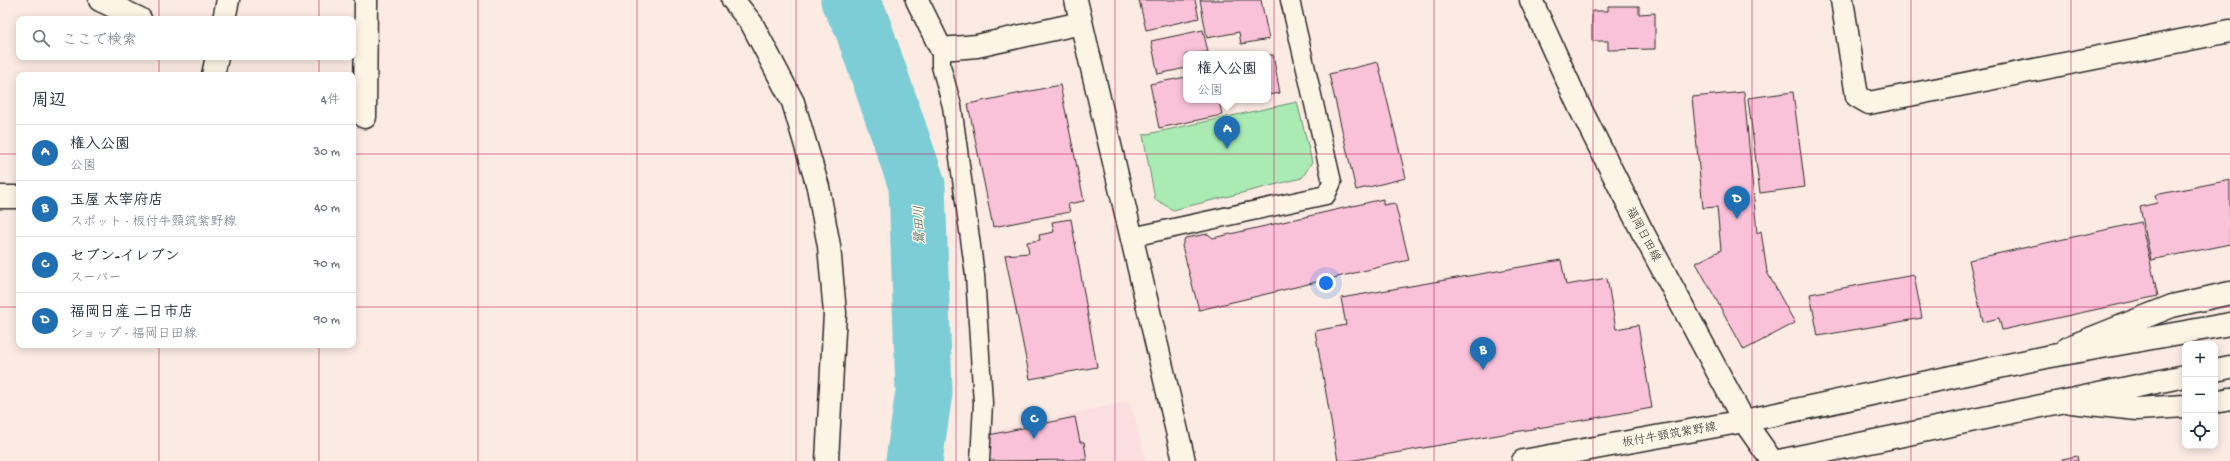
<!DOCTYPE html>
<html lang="ja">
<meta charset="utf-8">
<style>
body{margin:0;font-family:"Gochi Hand","Klee One",sans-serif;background:#f6f6f7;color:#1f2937}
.controls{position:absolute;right:12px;bottom:12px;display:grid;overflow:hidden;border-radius:8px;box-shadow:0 2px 10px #0003}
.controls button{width:36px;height:36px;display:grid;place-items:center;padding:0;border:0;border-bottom:1px solid #e0e1e3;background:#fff;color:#1f2937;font:20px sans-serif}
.you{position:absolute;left:1326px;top:283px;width:14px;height:14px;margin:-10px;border:3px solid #fff;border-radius:50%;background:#1a73e8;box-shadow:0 0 0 6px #1a73e833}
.badge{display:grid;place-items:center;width:26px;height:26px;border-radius:50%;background:#1f6fb2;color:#fff;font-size:13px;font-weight:700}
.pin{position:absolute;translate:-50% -33px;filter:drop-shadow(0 1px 2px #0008)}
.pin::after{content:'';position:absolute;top:21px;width:14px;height:12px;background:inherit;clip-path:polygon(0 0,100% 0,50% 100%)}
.popup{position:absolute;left:1183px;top:51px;width:88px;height:52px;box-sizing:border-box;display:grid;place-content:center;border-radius:8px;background:#fff;filter:drop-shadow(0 1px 3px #0005);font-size:13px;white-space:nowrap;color:#747a83}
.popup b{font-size:15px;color:#1f2937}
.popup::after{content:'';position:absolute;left:50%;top:100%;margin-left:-8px;border:8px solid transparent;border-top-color:#fff}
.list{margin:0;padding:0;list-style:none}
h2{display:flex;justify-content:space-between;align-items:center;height:52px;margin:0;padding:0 16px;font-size:17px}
h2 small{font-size:13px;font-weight:400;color:#747a83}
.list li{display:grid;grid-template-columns:26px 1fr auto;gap:12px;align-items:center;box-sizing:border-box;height:56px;padding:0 16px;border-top:1px solid #e0e1e3}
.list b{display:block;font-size:15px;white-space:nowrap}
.list p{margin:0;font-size:13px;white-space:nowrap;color:#747a83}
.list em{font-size:13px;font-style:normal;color:#747a83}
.icon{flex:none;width:22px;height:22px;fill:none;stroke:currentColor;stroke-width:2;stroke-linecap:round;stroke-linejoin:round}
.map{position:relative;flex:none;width:2230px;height:461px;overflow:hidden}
.search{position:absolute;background:#fff;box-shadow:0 2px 10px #0003;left:16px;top:16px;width:340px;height:44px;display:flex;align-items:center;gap:10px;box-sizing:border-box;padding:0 14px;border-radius:8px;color:#747a83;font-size:15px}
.panel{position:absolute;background:#fff;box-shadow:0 2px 10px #0003;left:16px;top:72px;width:340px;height:276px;border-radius:8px}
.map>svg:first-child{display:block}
.built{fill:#fbdfe0}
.green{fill:#aaebb4;stroke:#6a8b70}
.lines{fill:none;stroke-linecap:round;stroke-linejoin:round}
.river{stroke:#7ccdd5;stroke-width:57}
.building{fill:#fac2d9;stroke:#2b2b2b}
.lane-casing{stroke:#2b2b2b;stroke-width:21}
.street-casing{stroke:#2b2b2b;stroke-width:25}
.secondary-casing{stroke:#2b2b2b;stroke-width:25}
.lane{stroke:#fcf5e5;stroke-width:18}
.street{stroke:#fcf5e5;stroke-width:22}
.secondary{stroke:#fcf5e5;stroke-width:22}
.grid{fill:none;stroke:#c2185b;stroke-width:1;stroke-opacity:0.55}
.labels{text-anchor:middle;stroke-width:3;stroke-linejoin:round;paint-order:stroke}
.street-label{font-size:12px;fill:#2b2b2b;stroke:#fcf5e5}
.water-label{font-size:13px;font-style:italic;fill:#435c5e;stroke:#fcf5e5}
</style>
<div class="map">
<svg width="2230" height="461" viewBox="0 0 2230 461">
<rect width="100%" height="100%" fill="#fcebe3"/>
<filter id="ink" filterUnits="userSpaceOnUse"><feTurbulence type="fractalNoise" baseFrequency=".025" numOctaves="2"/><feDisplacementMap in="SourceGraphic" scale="8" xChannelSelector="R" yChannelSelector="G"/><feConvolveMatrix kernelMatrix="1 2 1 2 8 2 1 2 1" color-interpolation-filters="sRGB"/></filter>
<g filter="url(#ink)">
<!-- built -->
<path class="built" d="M1130 401 1146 461H986L987 432Z"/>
<!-- green -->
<path class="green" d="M1297 102 1312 162 1302 178 1173 210 1155 199 1143 135Z"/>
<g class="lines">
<!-- river -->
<path class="river" d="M849 0 861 22 917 185 924 392 914 461"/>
</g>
<!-- building -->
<g class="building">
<path d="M1139 0H1195L1199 18 1146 30Z"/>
<path d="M1200 0H1261L1269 39 1241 44 1239 32 1207 38Z"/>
<path d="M1608 6H1639V14L1655 13V49L1608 50V41H1592V11H1608Z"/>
<path d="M1203 30 1208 52 1186 54V68L1158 74 1151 41Z"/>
<path d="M1268 55H1273L1280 93 1268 95Z"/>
<path d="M1378 62 1406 178 1356 190 1329 74Z"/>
<path d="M1186 77V100H1219L1222 115 1159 128 1150 84Z"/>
<path d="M1060 85 1084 201 1068 204 1070 212 993 227 968 104Z"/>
<path d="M1744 92 1757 233 1761 231 1767 272 1795 323 1744 350 1696 263 1721 250 1717 207 1703 208 1692 97Z"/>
<path d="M1793 92 1805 187 1760 193 1748 98Z"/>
<path d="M2230 180V244L2151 260 2140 207 2157 203 2155 195Z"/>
<path d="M1383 199V205L1395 203 1409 260 1199 310 1182 246 1185 238 1208 234 1213 238Z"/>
<path d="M1071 219 1097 367 1030 379 1005 255 1029 253 1027 242 1040 240 1039 235 1054 232 1052 222Z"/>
<path d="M2141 222 2158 296 2002 330 1999 318 1983 322 1969 260Z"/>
<path d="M1561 260 1566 285 1607 278 1616 329 1638 325 1652 408 1349 461H1338L1315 331 1346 325 1341 298Z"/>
<path d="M1914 275 1922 318 1818 336 1810 294Z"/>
<path d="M1075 417 1080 442H1084L1087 460 989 461V435Z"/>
<path d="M2077 456 2078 461H2063L2062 459Z"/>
</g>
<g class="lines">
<defs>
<g id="lane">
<path d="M941 49V66L952 106 975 275 983 403 980 461"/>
<path d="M1132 237 1326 195 1332 182 1290 0"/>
</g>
<g id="street">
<path d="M100 0 140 19"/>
<path d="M733 0 752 24 793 102 818 187 829 246 835 313 827 461"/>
<path d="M917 0 941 49 977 46 1081 23"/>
<path d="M1842 0 1857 96 1869 103 2230 31"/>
<path d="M224 19 228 0"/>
<path d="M213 75 217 57"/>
<path d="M365 117 366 0"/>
<path d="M0 197H19"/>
<path d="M2067 348 2172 306 2230 293"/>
<path d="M2071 402 2137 409 2185 406"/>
<path d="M2215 402 2230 399"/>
</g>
<g id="secondary">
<path d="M1076 0 1184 461"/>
<path d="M1531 0 1579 106 1641 229 1744 421 1772 461"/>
<path d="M2215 370 2230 367"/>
<path d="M1523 461 1744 421 2046 357 2230 324"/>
<path d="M1779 461 2185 376"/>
</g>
</defs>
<!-- lane casing -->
<use href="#lane" class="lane-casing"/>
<!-- street casing -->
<use href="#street" class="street-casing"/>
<!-- secondary casing -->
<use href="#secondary" class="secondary-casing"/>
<!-- lane -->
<use href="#lane" class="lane"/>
<!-- street -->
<use href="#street" class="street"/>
<!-- secondary -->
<use href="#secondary" class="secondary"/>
</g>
</g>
<!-- grid -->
<path class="grid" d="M159 0V19M319 0V19M478 0V461M637 0V461M796 0V461M956 0V461M1115 0V461M1274 0V461M1434 0V461M1593 0V461M1752 0V461M1911 0V461M2071 0V461M159 57V75M319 57V75M0 154H19M353 154H2230M0 307H19M353 307H2230M159 345V461M319 345V461"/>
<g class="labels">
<!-- street labels -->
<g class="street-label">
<text transform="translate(1644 234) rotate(62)" y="4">福岡日田線</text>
<text transform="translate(1669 434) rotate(-10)" y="4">板付牛頸筑紫野線</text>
</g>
<!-- water labels -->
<g class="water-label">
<text transform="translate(918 225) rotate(-92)" y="5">鷺田川</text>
</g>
</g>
</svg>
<div class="controls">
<button>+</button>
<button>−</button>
<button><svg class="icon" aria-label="locate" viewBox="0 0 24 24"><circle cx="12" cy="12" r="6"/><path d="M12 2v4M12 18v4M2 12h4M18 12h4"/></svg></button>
</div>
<div class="you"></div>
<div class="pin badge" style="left:1227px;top:149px">A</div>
<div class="popup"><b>権入公園</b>公園</div>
<div class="pin badge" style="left:1483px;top:370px">B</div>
<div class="pin badge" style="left:1034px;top:439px">C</div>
<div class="pin badge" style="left:1737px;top:219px">D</div>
<div class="search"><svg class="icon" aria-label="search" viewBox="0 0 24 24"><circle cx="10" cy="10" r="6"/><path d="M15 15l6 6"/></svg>ここで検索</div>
<section class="panel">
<h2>周辺<small>4件</small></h2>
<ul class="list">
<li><span class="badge">A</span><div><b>権入公園</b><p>公園</p></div><em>30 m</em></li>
<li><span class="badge">B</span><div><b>玉屋 太宰府店</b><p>スポット · 板付牛頸筑紫野線</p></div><em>40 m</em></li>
<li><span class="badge">C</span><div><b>セブン-イレブン</b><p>スーパー</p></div><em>70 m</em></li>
<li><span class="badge">D</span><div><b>福岡日産 二日市店</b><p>ショップ · 福岡日田線</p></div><em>90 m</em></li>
</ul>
</section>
</div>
